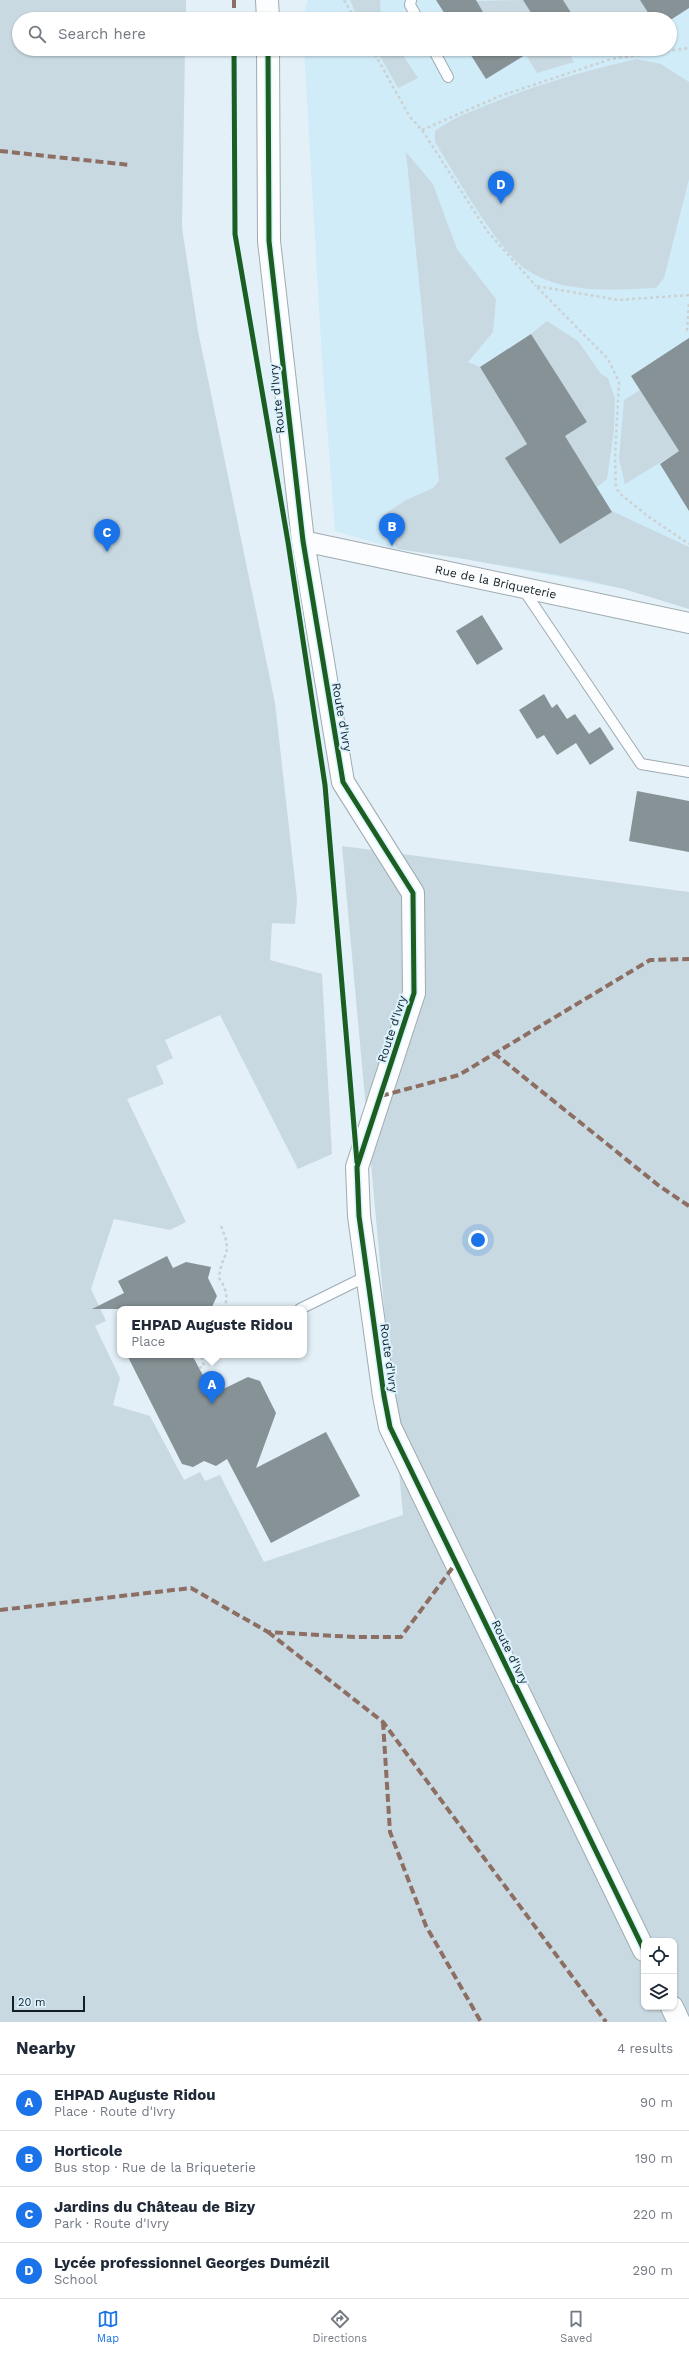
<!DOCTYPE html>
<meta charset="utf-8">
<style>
body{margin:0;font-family:"Work Sans",sans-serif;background:#f6f6f7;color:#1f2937}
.controls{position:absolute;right:12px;bottom:12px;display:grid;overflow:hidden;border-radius:8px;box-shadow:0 1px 3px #0004}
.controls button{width:36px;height:36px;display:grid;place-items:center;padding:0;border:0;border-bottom:1px solid #e0e1e3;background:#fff;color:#1f2937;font:20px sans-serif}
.scale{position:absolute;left:12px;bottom:10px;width:73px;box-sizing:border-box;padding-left:4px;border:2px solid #141f24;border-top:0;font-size:11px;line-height:14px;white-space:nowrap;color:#141f24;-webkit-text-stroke:3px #dbf2ff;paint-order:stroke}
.you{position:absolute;left:478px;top:1240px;width:14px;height:14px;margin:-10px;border:3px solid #fff;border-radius:50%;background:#1a73e8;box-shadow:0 0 0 6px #1a73e833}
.badge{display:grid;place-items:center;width:26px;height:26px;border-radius:50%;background:#1a73e8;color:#fff;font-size:13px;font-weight:700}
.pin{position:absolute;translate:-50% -33px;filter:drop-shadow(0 1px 2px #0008)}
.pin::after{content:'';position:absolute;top:21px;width:14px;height:12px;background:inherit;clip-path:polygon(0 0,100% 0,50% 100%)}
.popup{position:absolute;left:117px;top:1306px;width:190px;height:52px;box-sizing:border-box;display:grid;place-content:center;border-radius:8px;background:#fff;filter:drop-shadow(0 1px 3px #0005);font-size:13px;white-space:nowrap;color:#747a83}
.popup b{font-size:15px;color:#1f2937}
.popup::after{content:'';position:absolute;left:50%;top:100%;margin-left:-8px;border:8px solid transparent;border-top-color:#fff}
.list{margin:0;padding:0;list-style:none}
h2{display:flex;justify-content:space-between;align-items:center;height:52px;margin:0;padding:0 16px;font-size:17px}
h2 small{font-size:13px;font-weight:400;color:#747a83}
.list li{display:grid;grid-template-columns:26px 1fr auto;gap:12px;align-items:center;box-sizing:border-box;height:56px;padding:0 16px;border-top:1px solid #e0e1e3}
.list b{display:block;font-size:15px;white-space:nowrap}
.list p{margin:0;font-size:13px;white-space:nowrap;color:#747a83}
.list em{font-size:13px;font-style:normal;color:#747a83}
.icon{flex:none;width:22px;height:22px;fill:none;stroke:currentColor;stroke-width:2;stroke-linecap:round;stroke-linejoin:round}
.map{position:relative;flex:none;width:689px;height:2022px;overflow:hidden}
.search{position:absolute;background:#fff;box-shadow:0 1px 3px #0004;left:12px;right:12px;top:12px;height:44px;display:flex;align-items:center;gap:10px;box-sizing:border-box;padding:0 14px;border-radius:22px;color:#747a83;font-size:15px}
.sheet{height:276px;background:#fff}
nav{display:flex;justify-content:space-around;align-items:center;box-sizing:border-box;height:56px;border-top:1px solid #e0e1e3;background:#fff;font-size:11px;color:#747a83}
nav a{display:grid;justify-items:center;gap:2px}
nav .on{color:#1a73e8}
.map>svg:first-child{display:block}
.built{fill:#d1ecf9}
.green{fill:#c9d9e2;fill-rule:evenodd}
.building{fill:#869296}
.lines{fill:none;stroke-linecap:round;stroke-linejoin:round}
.service-casing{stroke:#a0abb1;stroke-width:12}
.minor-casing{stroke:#a0abb1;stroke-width:22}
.tertiary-casing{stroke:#a0abb1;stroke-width:24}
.path{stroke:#ccd1d2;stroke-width:2.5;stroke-dasharray:3 3;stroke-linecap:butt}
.service{stroke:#fbfdfe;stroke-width:10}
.minor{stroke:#fbfdfe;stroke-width:20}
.tertiary{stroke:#fbfdfe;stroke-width:22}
.quiet{stroke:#8d6e63;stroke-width:4;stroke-dasharray:8 4;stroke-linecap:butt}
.cycleway-casing{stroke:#dbf2ff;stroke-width:8}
.cycleway{stroke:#1b5e20;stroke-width:5}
.labels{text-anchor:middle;stroke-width:4;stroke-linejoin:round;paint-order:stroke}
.street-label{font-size:12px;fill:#141f24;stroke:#dbf2ff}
</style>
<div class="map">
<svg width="689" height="2022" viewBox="0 0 689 2022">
<rect width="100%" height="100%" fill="#e3f0f7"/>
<!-- built -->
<path class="built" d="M308 0H689V609L624 589 459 558 397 549 335 531 322 360 304 49H670V19H302Z"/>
<!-- green -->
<g class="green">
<path d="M0 0H186V19H19V49H185L182 228 198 331 275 703 297 899 295 924 272 923 270 960 322 974 332 1154 298 1169 220 1015 165 1040 173 1058 156 1066 164 1084 127 1099 186 1222 170 1230 114 1219 91 1289 106 1321 95 1326 120 1378 113 1405 150 1416 184 1480 200 1472 205 1481 220 1475 264 1562 403 1515 342 846 689 892V2022H0ZM644 1941H674V2007H644Z"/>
<path d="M350 0H380L381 19H358Z"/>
<path d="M523 0 533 16 528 19H487L476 1Z"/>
<path d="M563 0H640L652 19H575Z"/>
<path d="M376 49H399L418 78 398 88Z"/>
<path d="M535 49H567L574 62 537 73 526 55Z"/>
<path d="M636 59 661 64 689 82V179L664 278 656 288C616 290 566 294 530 272 500 255 455 174 435 142V131C451 119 468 113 487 105 535 85 585 71 636 59Z"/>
<path d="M406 152 433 184 457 249 496 299 493 332 468 362 480 367 527 444 506 458 560 544 612 511 689 547V609L624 589 585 580 459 558 397 549 383 515 406 500 433 488 439 481Z"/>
<path d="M547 321 578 341 601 374 608 378 615 398 614 430 607 479 597 487 565 436 587 422 531 334Z"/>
<path d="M640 390 679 451 625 484 619 459 624 400Z"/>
</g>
<!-- building -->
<g class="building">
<path d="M436 0H476L487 19H448Z"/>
<path d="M523 0H563L575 19H528L533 16Z"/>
<path d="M640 0H689V8L672 19H652Z"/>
<path d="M467 49H535L486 79Z"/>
<path d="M531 334 587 422 565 436 612 512 560 544 505 458 527 444 480 367Z"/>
<path d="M689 338V511L660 464 679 451 631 376Z"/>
<path d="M482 615 503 649 477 665 456 631Z"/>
<path d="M544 694 552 708 557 704 567 719 575 714 589 734 600 727 614 749 590 765 576 743 557 755 544 735 537 739 519 710Z"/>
<path d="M637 791 689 801V852L629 841Z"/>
<path d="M167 1256 173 1268 186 1262 211 1267 208 1278 217 1296 211 1309H92L124 1293 118 1281Z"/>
<path d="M127 1355H192L213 1394 248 1377 260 1381 276 1413 256 1468 326 1432 360 1496 271 1543 227 1459 216 1466 204 1461 193 1467 182 1464Z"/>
</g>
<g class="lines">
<defs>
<g id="service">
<path d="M411 0 410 5 418 19"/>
<path d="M433 49 448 77"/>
<path d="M523 589 641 764 689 772"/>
<path d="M300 1309 367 1276"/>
</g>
<g id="minor">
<path id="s1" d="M303 541 689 623"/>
</g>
<g id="tertiary">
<path d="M267 0 268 19"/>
<path d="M268 49 269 241 303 541 343 782 413 893 414 993 357 1167 359 1216 384 1396 390 1427 644 1950"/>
<path d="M672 2007 679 2022"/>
</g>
</defs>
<!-- service casing -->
<use href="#service" class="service-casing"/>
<!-- minor casing -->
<use href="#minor" class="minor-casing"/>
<!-- tertiary casing -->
<use href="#tertiary" class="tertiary-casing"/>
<!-- path -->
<g class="path">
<path d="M344 0 355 19"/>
<path d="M372 49 410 117 422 130 487 231 536 286"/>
<path d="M422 130 500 96 611 59 689 48"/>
<path d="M689 295 618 300 536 286 608 359 619 382 615 457 616 487 619 493 649 517 689 544"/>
<path d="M689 304 687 330 689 332"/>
<path d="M221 1226C234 1257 222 1250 219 1278 225 1286 230 1299 223 1309"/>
<path d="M199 1368 204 1366 201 1355"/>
</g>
<!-- service -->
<use href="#service" class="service"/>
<!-- minor -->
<use href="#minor" class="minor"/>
<!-- tertiary -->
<use href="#tertiary" class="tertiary"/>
<!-- quiet -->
<g class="quiet">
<path d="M234 0V19"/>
<path d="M0 151 130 165"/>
<path d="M494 1053 658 1185 689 1206"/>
<path d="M381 1096 459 1075 650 960 689 959"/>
<path d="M0 1610 191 1588 268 1632 354 1637H401L456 1563"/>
<path d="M268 1632 383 1722 606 2022"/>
<path d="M383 1722 390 1832 426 1926 481 2022"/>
</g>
<defs>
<g id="cycleway">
<path d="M234 49 235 234 288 542 325 785 357 1162"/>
<path d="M268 49 269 241 303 541 343 782 413 893 414 993 357 1167 359 1216 384 1396 390 1427 644 1950"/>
</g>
</defs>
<!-- cycleway casing -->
<use href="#cycleway" class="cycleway-casing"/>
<!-- cycleway -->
<use href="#cycleway" class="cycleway"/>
</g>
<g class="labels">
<!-- street labels -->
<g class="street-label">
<text transform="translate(277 399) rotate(-96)" y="4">Route d'Ivry</text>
<text dy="4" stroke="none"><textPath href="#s1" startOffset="197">Rue de la Briqueterie</textPath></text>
<text transform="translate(342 717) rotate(80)" y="4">Route d'Ivry</text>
<text transform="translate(392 1029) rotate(-72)" y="4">Route d'Ivry</text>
<text transform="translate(389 1358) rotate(82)" y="4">Route d'Ivry</text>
<text transform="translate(510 1652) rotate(64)" y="4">Route d'Ivry</text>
</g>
</g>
</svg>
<div class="controls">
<button><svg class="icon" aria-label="locate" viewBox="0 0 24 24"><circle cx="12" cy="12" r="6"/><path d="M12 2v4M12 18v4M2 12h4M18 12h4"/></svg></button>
<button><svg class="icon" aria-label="layers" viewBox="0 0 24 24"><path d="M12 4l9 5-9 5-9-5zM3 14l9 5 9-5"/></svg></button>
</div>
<div class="scale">20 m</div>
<div class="you"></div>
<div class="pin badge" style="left:212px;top:1404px">A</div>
<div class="popup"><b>EHPAD Auguste Ridou</b>Place</div>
<div class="pin badge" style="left:392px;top:546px">B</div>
<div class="pin badge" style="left:107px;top:552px">C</div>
<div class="pin badge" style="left:501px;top:204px">D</div>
<div class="search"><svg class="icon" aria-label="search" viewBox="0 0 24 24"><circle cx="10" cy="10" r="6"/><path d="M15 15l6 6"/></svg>Search here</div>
</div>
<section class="sheet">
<h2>Nearby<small>4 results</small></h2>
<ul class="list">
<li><span class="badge">A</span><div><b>EHPAD Auguste Ridou</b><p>Place · Route d'Ivry</p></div><em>90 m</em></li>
<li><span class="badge">B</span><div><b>Horticole</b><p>Bus stop · Rue de la Briqueterie</p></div><em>190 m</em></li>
<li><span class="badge">C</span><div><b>Jardins du Château de Bizy</b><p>Park · Route d'Ivry</p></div><em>220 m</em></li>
<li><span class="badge">D</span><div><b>Lycée professionnel Georges Dumézil</b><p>School</p></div><em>290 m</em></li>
</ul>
</section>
<nav>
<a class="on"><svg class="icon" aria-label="map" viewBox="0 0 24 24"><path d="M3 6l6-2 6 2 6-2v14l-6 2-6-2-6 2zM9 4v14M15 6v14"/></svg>Map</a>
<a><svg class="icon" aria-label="directions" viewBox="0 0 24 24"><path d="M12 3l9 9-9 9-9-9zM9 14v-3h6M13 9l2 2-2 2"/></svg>Directions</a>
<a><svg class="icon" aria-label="saved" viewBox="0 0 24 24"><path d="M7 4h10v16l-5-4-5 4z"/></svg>Saved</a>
</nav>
